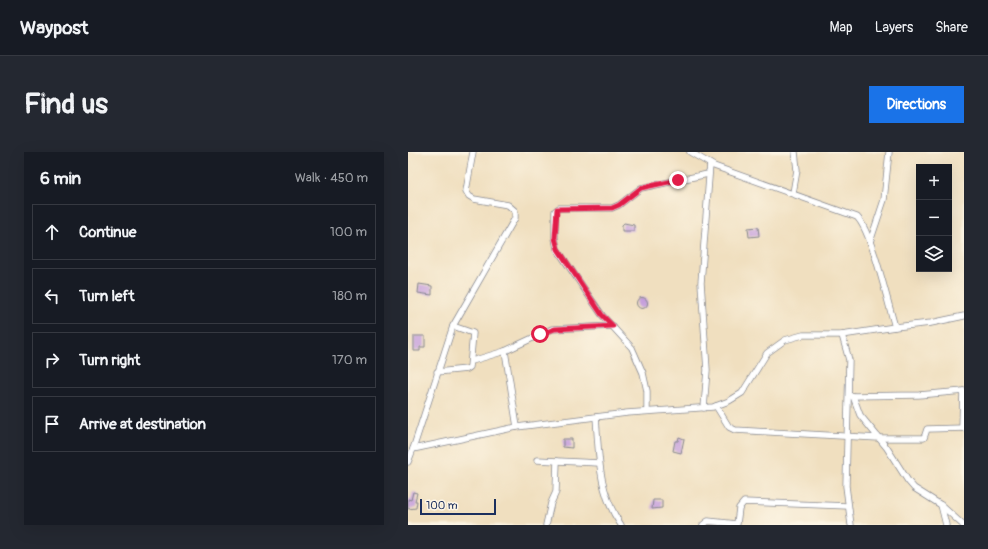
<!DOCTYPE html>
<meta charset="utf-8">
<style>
body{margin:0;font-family:Pangolin,sans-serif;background:#242831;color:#f1f3f6}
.controls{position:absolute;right:12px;top:12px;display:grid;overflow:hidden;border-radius:0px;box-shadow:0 4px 16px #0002}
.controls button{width:36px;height:36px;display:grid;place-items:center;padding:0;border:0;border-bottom:1px solid #363941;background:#171b24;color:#f1f3f6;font:20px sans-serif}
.scale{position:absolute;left:12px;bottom:10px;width:76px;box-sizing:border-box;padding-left:4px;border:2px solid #1b2f5e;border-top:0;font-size:11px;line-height:14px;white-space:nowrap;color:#1b2f5e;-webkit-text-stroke:3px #fcf5e5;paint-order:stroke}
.stop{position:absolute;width:12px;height:12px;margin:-9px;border:3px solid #e11d48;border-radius:50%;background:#fff}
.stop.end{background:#e11d48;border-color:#fff;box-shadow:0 1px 4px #0008}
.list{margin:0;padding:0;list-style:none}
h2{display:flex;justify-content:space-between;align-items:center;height:52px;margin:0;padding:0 16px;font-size:17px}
h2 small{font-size:13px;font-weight:400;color:#9ea1a6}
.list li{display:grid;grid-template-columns:26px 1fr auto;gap:12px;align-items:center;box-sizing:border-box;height:56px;margin:0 8px 8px;padding:0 8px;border:1px solid #363941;border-radius:0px}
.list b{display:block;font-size:15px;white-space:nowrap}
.list em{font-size:13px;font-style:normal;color:#9ea1a6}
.icon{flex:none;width:22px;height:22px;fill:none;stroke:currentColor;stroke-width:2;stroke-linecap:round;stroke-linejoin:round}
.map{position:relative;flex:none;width:556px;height:373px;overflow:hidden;border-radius:0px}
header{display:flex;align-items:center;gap:24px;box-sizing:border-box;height:56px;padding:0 20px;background:#171b24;border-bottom:1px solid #363941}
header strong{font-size:19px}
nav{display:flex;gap:22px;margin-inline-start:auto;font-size:14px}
.intro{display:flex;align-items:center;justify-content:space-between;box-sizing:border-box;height:96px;padding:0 24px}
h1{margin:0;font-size:28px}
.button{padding:10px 18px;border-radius:0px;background:#1a73e8;color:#fff;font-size:14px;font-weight:700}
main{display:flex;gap:24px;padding:0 24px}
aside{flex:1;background:#171b24;border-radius:0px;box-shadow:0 4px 16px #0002}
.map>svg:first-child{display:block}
.building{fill:#c49ddc}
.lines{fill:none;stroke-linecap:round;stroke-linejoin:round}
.minor-casing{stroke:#86878e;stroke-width:7}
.minor{stroke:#fff;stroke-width:5.5}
.route{stroke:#e11d48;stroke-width:5}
</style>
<header>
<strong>Waypost</strong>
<nav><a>Map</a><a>Layers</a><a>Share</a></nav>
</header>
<div class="intro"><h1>Find us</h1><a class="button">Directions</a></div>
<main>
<aside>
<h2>6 min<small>Walk · 450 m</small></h2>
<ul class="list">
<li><svg class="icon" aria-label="ahead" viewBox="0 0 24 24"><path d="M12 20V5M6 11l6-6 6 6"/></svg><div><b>Continue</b></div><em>100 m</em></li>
<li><svg class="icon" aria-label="left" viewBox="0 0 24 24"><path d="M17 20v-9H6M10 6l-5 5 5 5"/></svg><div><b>Turn left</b></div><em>180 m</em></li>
<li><svg class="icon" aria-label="right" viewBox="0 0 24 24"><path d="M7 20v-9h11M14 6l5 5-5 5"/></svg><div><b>Turn right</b></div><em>170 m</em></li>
<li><svg class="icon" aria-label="arrive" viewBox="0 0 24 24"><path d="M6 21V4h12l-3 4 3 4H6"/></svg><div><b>Arrive at destination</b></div></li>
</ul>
</aside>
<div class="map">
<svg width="556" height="373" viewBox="0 0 556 373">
<rect width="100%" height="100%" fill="#fcf5e5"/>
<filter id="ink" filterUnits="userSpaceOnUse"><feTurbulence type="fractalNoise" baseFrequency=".025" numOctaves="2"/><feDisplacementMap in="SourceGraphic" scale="8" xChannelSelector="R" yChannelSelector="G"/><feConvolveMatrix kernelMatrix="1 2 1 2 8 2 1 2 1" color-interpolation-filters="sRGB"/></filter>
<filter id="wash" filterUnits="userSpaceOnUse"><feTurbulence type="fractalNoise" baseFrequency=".012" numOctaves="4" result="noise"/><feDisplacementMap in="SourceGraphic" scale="16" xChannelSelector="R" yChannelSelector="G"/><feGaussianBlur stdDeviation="0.9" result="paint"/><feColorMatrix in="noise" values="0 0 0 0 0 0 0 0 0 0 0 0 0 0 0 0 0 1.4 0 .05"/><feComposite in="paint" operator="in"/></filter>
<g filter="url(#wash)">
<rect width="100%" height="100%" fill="#f0dfbf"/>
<g id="blocks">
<!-- building -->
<g class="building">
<path d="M216 71 226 73V79H214V73Z"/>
<path d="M350 75 351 84 341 85 340 76Z"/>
<path d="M11 132 24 134V143L10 141Z"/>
<circle cx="234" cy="151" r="5.5"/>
<path d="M6 184H17V195H12V199H6Z"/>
<path d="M271 285 276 287 273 301 265 299 267 289H270Z"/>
<path d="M155 287H164V296L155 295Z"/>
<path d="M5 340 9 341 7 349H9L8 356 0 357V347L3 348Z"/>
<path d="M245 348H254V356L244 357Z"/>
</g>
</g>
</g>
<g filter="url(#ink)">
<use href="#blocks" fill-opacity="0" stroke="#86878e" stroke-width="1"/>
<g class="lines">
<defs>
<g id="minor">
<path d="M385 41 389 18 387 0"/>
<path d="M462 90 476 48 481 0"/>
<path d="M487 175 523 171 556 164"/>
<path d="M434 183 441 208 438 334 443 373"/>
<path d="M97 199 109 275"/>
<path d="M64 209 97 199 144 177 205 174"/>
<path d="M29 220 59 217 62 215 65 181 45 174"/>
<path d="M443 244 511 243 556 239"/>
<path d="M445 244 452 263 479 296 500 329 506 336 533 353 555 373"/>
<path d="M308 254 321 275 327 278 470 286H516L519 277 556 276"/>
<path d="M296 256 299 218 293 131 302 12"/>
<path d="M239 259V239L235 221 224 196 194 163 149 97 147 86V59L151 56H204L211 53 233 36 300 22"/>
<path d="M188 265C191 303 190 340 213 373"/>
<path d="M554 276 555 239"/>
<path d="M5 297 45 174 107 66V59L100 53 66 47 61 44 58 39 65 0"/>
<path d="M129 308 191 311"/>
<path d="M0 310 5 297 109 275 219 261 305 255 321 249 334 241 359 201 377 188 395 183H434L487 175C480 152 464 80 449 65L306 14 282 0"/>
<path d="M533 353 538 373"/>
<path d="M138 373 143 351 148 340 149 309"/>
<path d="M295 373 300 369 329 372 331 356 336 350 440 354"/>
</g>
</defs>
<!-- minor casing -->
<use href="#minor" class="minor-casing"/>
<!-- minor -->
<use href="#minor" class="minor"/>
</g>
</g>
<g class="lines" filter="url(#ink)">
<!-- route -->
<path class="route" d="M132 182 147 177 205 174 194 163 150 97 147 86 149 57 204 56 211 53 233 36 270 28"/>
</g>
</svg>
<div class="controls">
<button>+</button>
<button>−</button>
<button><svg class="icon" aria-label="layers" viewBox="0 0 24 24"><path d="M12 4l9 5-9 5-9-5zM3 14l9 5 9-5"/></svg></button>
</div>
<div class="scale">100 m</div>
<div class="stop" style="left:132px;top:182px"></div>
<div class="stop end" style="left:270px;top:28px"></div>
</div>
</main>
